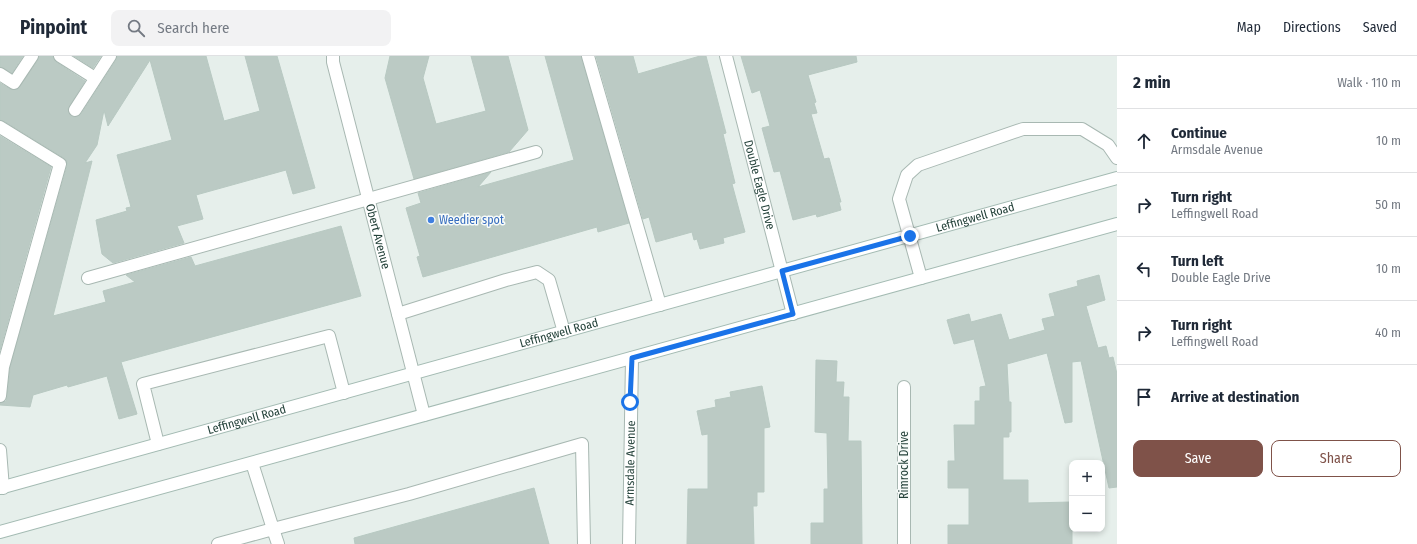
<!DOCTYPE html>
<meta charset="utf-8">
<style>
body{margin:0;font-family:"Fira Sans Condensed",sans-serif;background:#f2f2f3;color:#1f2937}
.controls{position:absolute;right:12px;bottom:12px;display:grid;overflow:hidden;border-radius:8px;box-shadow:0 2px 6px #0003}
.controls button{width:36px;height:36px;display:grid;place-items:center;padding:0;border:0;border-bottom:1px solid #e0e1e3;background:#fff;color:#1f2937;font:20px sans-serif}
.stop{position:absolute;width:12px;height:12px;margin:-9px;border:3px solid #1a73e8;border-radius:50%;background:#fff}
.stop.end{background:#1a73e8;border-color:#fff;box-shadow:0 1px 4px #0008}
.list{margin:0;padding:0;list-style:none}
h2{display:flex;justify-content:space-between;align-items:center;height:52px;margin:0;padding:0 16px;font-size:17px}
h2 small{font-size:13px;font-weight:400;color:#747a83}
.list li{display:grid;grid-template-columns:26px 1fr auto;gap:12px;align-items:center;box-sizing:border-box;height:64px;padding:0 16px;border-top:1px solid #e0e1e3}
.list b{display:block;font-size:15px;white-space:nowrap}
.list p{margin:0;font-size:13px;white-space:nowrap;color:#747a83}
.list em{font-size:13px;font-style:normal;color:#747a83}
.actions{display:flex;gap:8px;padding:12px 16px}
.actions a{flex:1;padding:9px 0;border:1px solid #7f5249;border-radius:8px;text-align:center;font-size:14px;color:#7f5249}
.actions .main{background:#7f5249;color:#fff}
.icon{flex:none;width:22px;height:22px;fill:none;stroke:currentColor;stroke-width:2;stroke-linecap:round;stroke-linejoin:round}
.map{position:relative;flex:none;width:1117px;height:488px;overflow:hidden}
header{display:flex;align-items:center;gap:24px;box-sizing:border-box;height:56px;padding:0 20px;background:#fff;border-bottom:1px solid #e0e1e3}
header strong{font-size:19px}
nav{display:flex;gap:22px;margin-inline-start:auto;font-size:14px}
.search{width:280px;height:36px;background:#f2f2f3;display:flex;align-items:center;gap:10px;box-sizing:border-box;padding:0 14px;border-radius:8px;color:#747a83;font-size:15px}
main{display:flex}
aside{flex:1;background:#fff}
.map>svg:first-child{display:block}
.building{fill:#bbcac4;stroke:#b8c9c2}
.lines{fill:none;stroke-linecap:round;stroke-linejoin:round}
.lane-casing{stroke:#a8b8b2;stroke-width:14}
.street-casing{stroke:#a8b8b2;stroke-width:14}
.secondary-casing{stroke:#a4bbb3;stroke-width:14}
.lane{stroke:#fff;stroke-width:12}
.street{stroke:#fff;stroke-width:12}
.secondary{stroke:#fff;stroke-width:12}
.route{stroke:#1a73e8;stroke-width:5}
.shop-dot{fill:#3f7fe0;stroke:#f7fbf9;stroke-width:1.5}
.labels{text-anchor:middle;stroke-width:3;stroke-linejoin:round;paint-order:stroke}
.street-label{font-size:12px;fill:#24423a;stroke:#f7fbf9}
.shop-label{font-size:12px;fill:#366cbe;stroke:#f7fbf9;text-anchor:start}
</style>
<header>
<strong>Pinpoint</strong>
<div class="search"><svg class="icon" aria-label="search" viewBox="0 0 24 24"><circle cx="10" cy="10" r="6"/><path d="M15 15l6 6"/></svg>Search here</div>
<nav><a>Map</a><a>Directions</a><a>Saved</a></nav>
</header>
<main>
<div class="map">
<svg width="1117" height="488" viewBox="0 0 1117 488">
<rect width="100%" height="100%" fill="#e6efeb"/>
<!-- building -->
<g class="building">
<path d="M0 0H23L12 17 0 11Z"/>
<path d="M39 0H53L56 6 85 25 68 53 71 60 75 61 81 58 116 4 117 0H206L224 65 260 55 245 0H277L315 132 293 138 286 114 196 139 203 163 177 170 184 187 113 207 102 198 96 164 127 155 126 152 131 151 117 99 172 84 150 4 108 70 104 54 97 89 85 107 92 105 53 260 106 246 103 235 135 226 126 219 191 201 195 210 341 170 361 240 121 306 137 358 119 363 107 320 68 331 67 329 33 339 30 351 0 349V347L6 345 7 341 10 312 67 110V106L64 102 4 65 0 64V27L10 33H18L38 4Z"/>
<path d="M74 0H101L93 12Z"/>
<path d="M390 0H429L423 22 436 68 486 55 471 0H508L528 74 509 96 414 123 385 22Z"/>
<path d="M545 0H581L629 167 598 176 597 171 423 221 417 201 420 200 406 152 421 147 418 137 491 116 478 131 574 104Z"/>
<path d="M596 0H633L638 18 700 0H706L726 77 723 78 735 127 732 128 745 176 723 182 724 187 700 193 697 183 694 184 692 176 656 186 649 161 643 163Z"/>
<path d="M741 0H856L857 6 808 19 816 46 814 47 817 57 811 58 824 103 829 102 841 146H839L841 154 817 161 816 158 793 164 780 115 774 116 762 72 770 70 760 34 752 37Z"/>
<path d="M0 80 51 111 0 294Z"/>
<path d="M1099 219 1105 244 1086 250 1098 292 1106 290 1109 302 1113 301 1117 318V431L1109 432 1081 305 1072 306V366L1065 367 1047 297 1007 308 1009 346H1011V376H1009V381H1003V424H1028V447L1072 446V488H948V469H969V432H948V405H955L954 369H975V345H980V331L986 330 974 283 954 288 947 264 969 258 971 266 1001 258 1009 284 1045 274 1042 263 1055 260 1049 238 1078 230 1077 225Z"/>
<path d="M816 304 837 305 836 326H844L843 341H849L848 385H861L862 488H811V467H824V433H828L827 377 815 376Z"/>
<path d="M762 330 770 371 764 372V436H757V450H753L754 488H687L688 433H708V378L702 379 697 355 716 351 715 344 731 341 730 336Z"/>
<path d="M534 432 549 488H355L354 482Z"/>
</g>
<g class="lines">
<defs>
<g id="lane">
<path d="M60 0 95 22"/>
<path d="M588 0 660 249"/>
<path d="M0 18 14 27 32 0"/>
<path d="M75 54 110 0"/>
<path d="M0 71 60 108 3 311 0 340"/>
<path d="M88 222 536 96"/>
<path d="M921 222 899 143 907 119 918 109 1023 73H1082L1108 89 1117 102"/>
<path d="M398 258 506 224 537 216 549 224 564 276"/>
<path d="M158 388 143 328 329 280 344 337"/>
<path d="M0 394 3 432"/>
<path d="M252 407 273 473 409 438 582 388 584 488"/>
<path d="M218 488 273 473 278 488"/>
</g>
<g id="street">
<path id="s1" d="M333 0V6L424 359"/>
<path id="s2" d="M726 0 793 258"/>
<path id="s3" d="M629 488 632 302"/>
<path d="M904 488V331"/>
</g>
<g id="secondary">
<path id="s4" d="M0 432 1117 122"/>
<path d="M0 476 1117 168"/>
</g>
</defs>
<!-- lane casing -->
<use href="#lane" class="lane-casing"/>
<!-- street casing -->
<use href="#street" class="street-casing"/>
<!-- secondary casing -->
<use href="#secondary" class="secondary-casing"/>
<!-- lane -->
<use href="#lane" class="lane"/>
<!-- street -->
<use href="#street" class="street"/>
<!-- secondary -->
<use href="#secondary" class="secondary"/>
</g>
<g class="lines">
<!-- route -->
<path class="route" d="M630 346 632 302 793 258 782 215 910 180"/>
</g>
<!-- markers -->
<circle class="shop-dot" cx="431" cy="164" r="4"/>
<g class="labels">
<!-- street labels -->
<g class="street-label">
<text dy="4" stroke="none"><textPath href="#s2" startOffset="133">Double Eagle Drive</textPath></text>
<text dy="4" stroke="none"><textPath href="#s4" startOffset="1012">Leffingwell Road</textPath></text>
<text dy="4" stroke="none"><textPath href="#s1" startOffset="186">Obert Avenue</textPath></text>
<text dy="4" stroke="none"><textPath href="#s4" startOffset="580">Leffingwell Road</textPath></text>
<text dy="4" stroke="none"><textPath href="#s4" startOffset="256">Leffingwell Road</textPath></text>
<text dy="4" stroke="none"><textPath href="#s3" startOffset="81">Armsdale Avenue</textPath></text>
<text transform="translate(904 409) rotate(-90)" y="4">Rimrock Drive</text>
</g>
<!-- shop labels -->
<g class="shop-label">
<text x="439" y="168">Weedier spot</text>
</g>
</g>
</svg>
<div class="controls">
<button>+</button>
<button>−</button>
</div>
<div class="stop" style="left:630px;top:346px"></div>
<div class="stop end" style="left:910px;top:180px"></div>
</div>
<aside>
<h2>2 min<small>Walk · 110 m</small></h2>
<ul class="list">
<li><svg class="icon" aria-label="ahead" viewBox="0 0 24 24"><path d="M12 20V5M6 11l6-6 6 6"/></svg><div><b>Continue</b><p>Armsdale Avenue</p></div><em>10 m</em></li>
<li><svg class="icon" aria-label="right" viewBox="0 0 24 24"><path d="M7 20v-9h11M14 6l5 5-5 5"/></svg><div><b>Turn right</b><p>Leffingwell Road</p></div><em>50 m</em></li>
<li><svg class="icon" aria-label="left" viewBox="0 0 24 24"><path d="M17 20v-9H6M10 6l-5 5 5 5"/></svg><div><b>Turn left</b><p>Double Eagle Drive</p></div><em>10 m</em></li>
<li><svg class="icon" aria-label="right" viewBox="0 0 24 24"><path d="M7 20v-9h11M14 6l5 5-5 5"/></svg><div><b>Turn right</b><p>Leffingwell Road</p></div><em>40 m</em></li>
<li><svg class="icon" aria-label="arrive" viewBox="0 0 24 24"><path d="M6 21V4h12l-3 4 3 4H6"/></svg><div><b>Arrive at destination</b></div></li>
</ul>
<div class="actions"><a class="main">Save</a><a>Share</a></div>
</aside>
</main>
